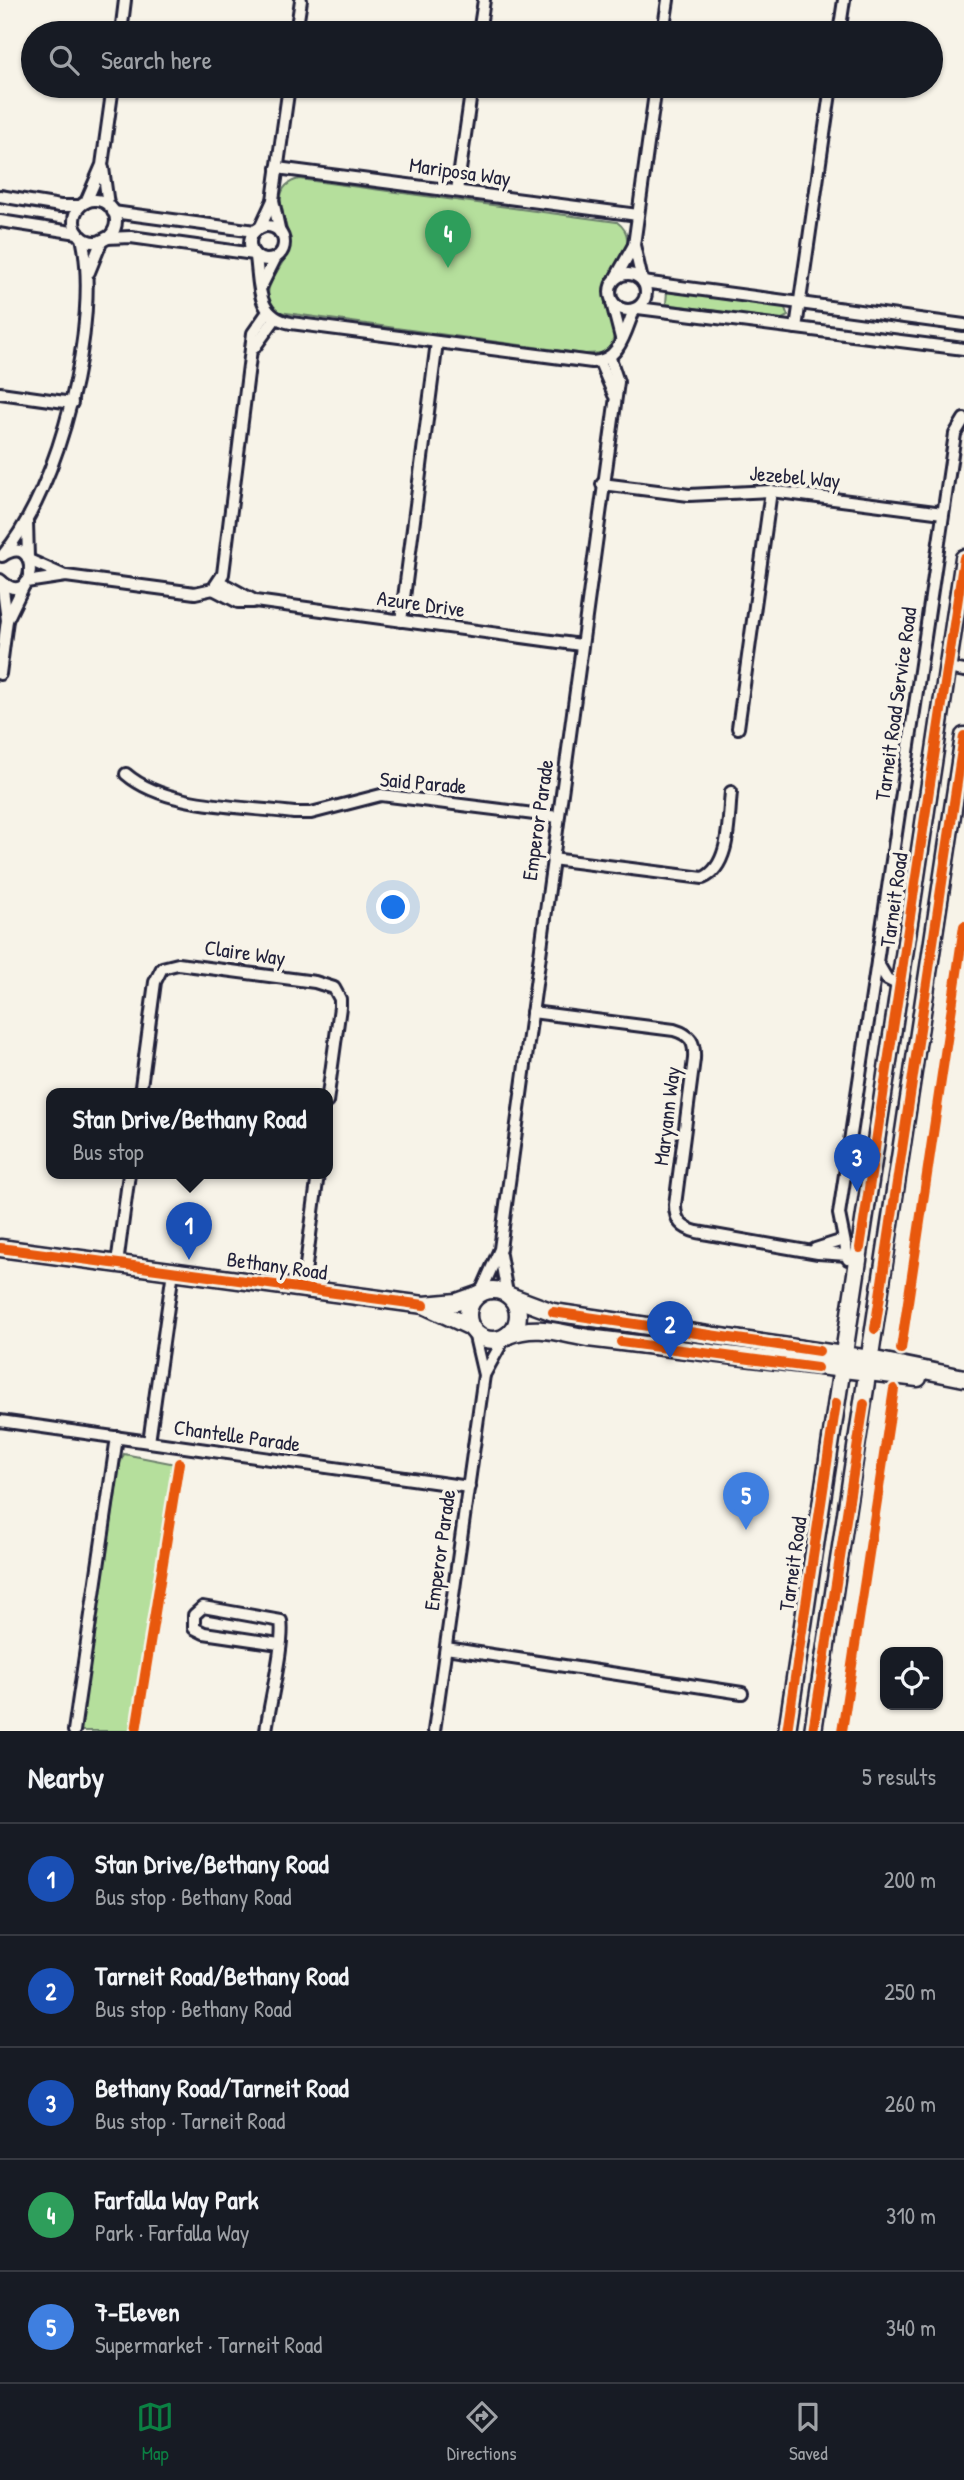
<!DOCTYPE html>
<meta charset="utf-8">
<style>
body{margin:0;font-family:"Patrick Hand",sans-serif;background:#20242c;color:#f1f3f6}
.controls{position:absolute;right:21px;bottom:21px;display:grid;overflow:hidden;border-radius:14px;box-shadow:0 2px 5px #0004}
.controls button{width:63px;height:63px;display:grid;place-items:center;padding:0;border:0;border-bottom:2px solid #363941;background:#171b24;color:#f1f3f6;font:35px sans-serif}
.you{position:absolute;left:394px;top:908px;width:24px;height:24px;margin:-18px;border:5px solid #fff;border-radius:50%;background:#1a73e8;box-shadow:0 0 0 10px #1a73e833}
.badge{display:grid;place-items:center;width:46px;height:46px;border-radius:50%;background:#0b8043;color:#fff;font-size:23px;font-weight:700}
.pin{position:absolute;translate:-50% -58px;filter:drop-shadow(0 2px 4px #0008)}
.pin::after{content:'';position:absolute;top:37px;width:24px;height:21px;background:inherit;clip-path:polygon(0 0,100% 0,50% 100%)}
.popup{position:absolute;left:46px;top:1088px;width:287px;height:91px;box-sizing:border-box;display:grid;place-content:center;border-radius:14px;background:#171b24;filter:drop-shadow(0 2px 5px #0005);font-size:23px;white-space:nowrap;color:#9ea1a6}
.popup b{font-size:26px;color:#f1f3f6}
.popup::after{content:'';position:absolute;left:50%;top:100%;margin-left:-14px;border:14px solid transparent;border-top-color:#171b24}
.list{margin:0;padding:0;list-style:none}
h2{display:flex;justify-content:space-between;align-items:center;height:91px;margin:0;padding:0 28px;font-size:30px}
h2 small{font-size:23px;font-weight:400;color:#9ea1a6}
.list li{display:grid;grid-template-columns:46px 1fr auto;gap:21px;align-items:center;box-sizing:border-box;height:112px;padding:0 28px;border-top:2px solid #363941}
.list b{display:block;font-size:26px;white-space:nowrap}
.list p{margin:0;font-size:23px;white-space:nowrap;color:#9ea1a6}
.list em{font-size:23px;font-style:normal;color:#9ea1a6}
.icon{flex:none;width:38px;height:38px;fill:none;stroke:currentColor;stroke-width:2;stroke-linecap:round;stroke-linejoin:round}
.map{position:relative;flex:none;width:964px;height:1731px;overflow:hidden}
.search{position:absolute;background:#171b24;box-shadow:0 2px 5px #0004;left:21px;right:21px;top:21px;height:77px;display:flex;align-items:center;gap:18px;box-sizing:border-box;padding:0 24px;border-radius:38px;color:#9ea1a6;font-size:26px}
.sheet{height:651px;background:#171b24}
nav{display:flex;justify-content:space-around;align-items:center;box-sizing:border-box;height:98px;border-top:2px solid #363941;background:#171b24;font-size:19px;color:#9ea1a6}
nav a{display:grid;justify-items:center;gap:4px}
nav .on{color:#0b8043}
.map>svg:first-child{display:block}
.green{fill:#b5df9c;stroke:#6c806c;stroke-width:2}
.lines{fill:none;stroke-linecap:round;stroke-linejoin:round}
.street-casing{stroke:#22223b;stroke-width:16}
.secondary-casing{stroke:#22223b;stroke-width:21}
.street{stroke:#f7f3e8;stroke-width:10}
.secondary{stroke:#f7f3e8;stroke-width:16}
.cycleway-casing{stroke:#f7f3e8;stroke-width:15}
.cycleway{stroke:#e8590c;stroke-width:10}
.labels{text-anchor:middle;stroke-width:7;stroke-linejoin:round;paint-order:stroke}
.street-label{font-size:21px;fill:#22223b;stroke:#f7f3e8}
</style>
<div class="map">
<svg width="964" height="1731" viewBox="0 0 964 1731">
<rect width="100%" height="100%" fill="#f7f3e8"/>
<filter id="ink" filterUnits="userSpaceOnUse"><feTurbulence type="fractalNoise" baseFrequency=".0143" numOctaves="2"/><feDisplacementMap in="SourceGraphic" scale="14" xChannelSelector="R" yChannelSelector="G"/><feConvolveMatrix kernelMatrix="1 2 1 2 8 2 1 2 1" color-interpolation-filters="sRGB"/></filter>
<g filter="url(#ink)">
<!-- green -->
<g class="green">
<path d="M299 179 617 222C644 242 610 270 604 289 606 311 626 335 604 353L585 354 279 312C251 291 286 268 290 245 290 224 264 188 299 179Z"/>
<path d="M667 291 784 306 788 316 780 320 666 304Z"/>
<path d="M124 1454 181 1465 172 1532H169L139 1731H80L120 1463Z"/>
</g>
<g class="lines">
<defs>
<g id="street">
<path d="M121 33 125 0"/>
<path d="M296 33 301 0"/>
<path d="M479 33 484 0"/>
<path d="M663 33 668 0"/>
<path d="M839 33 844 0"/>
<path d="M103 168 108 205"/>
<path d="M277 168 638 215"/>
<path d="M457 191 472 86"/>
<path d="M0 196 60 206H80"/>
<path d="M273 200 280 233"/>
<circle cx="95" cy="221" r="21"/>
<path d="M86 202 102 165 113 86"/>
<path d="M113 212 255 231"/>
<path d="M0 221 78 233"/>
<circle cx="267" cy="243" r="17"/>
<path d="M260 228 273 200 289 86"/>
<path d="M106 238 131 237 254 254"/>
<path d="M634 245 642 280"/>
<path d="M256 257C260 285 256 317 291 323L592 362C620 361 625 332 634 310"/>
<path d="M89 272 102 240"/>
<circle cx="628" cy="292" r="18"/>
<path d="M616 277 634 245 656 86"/>
<path d="M643 282 964 325"/>
<path d="M261 287 276 257"/>
<path d="M612 303 621 338"/>
<path d="M638 308 964 349"/>
<path d="M796 328 831 86"/>
<path d="M254 348 275 319"/>
<path d="M600 362 614 395"/>
<path d="M0 393 72 403"/>
<path d="M602 484 689 495 771 491 943 513"/>
<path d="M27 522 28 558"/>
<path d="M3 555C60 488 101 322 82 237"/>
<path d="M29 560 65 576"/>
<path d="M0 580C36 614 43 529 2 556"/>
<path d="M26 582 66 576 195 593 213 589 223 574 253 333 267 313"/>
<path d="M220 582 255 601 581 645"/>
<path d="M213 589 238 602H253"/>
<path d="M7 620 25 583"/>
<path d="M401 621 437 342"/>
<path d="M948 668 964 671"/>
<path d="M0 674 7 620 2 582"/>
<path d="M738 728 771 491"/>
<path d="M126 774C165 808 243 806 294 813H311L381 795 558 817"/>
<path d="M552 859 703 878C731 866 728 818 731 792"/>
<path d="M901 986 887 979 877 962 955 434 964 419"/>
<path d="M532 1012 674 1030C691 1035 695 1042 694 1059L675 1205C675 1221 682 1228 697 1232L818 1253 847 1255"/>
<path d="M140 1094 155 982 162 968 178 964 315 982 334 988 340 999V1007L327 1102"/>
<path d="M815 1249 843 1240"/>
<path d="M500 1255 507 1293"/>
<path d="M848 1259 839 1214 877 962"/>
<path d="M117 1264 129 1174"/>
<path d="M303 1288 318 1174"/>
<path d="M481 1292 500 1249 618 382 610 358"/>
<path d="M484 1375 505 1337"/>
<path d="M0 1421 469 1487"/>
<path d="M149 1442 173 1271"/>
<path d="M446 1648 742 1693"/>
<path d="M74 1731 117 1437"/>
<path d="M266 1731C269 1706 285 1642 281 1621L203 1607 194 1615V1628L204 1633 279 1644"/>
<path d="M434 1731 484 1375 474 1332"/>
</g>
<g id="secondary">
<path d="M0 1248 424 1305 457 1302 477 1295"/>
<circle cx="493" cy="1315" r="25"/>
<path d="M510 1296 553 1312 870 1359 964 1378"/>
<path d="M426 1306 471 1327"/>
<path d="M508 1335C537 1324 559 1333 588 1338L918 1378"/>
<path d="M787 1731 964 558"/>
<path d="M813 1731 964 736"/>
</g>
</defs>
<!-- street casing -->
<use href="#street" class="street-casing"/>
<!-- secondary casing -->
<use href="#secondary" class="secondary-casing"/>
<!-- street -->
<use href="#street" class="street"/>
<!-- secondary -->
<use href="#secondary" class="secondary"/>
<defs>
<g id="cycleway">
<path d="M0 1248 424 1305"/>
<path d="M860 1248 964 558"/>
<path d="M553 1312 819 1351"/>
<path d="M875 1329 964 736"/>
<path d="M621 1342 817 1368"/>
<path d="M901 1349 964 926"/>
<path d="M136 1731 179 1463"/>
<path d="M787 1731 836 1403"/>
<path d="M813 1731 864 1404"/>
<path d="M842 1731 894 1389"/>
</g>
</defs>
<!-- cycleway casing -->
<use href="#cycleway" class="cycleway-casing"/>
<!-- cycleway -->
<use href="#cycleway" class="cycleway"/>
</g>
</g>
<g class="labels">
<!-- street labels -->
<g class="street-label">
<text transform="translate(460 172) rotate(8)" y="7">Mariposa Way</text>
<text transform="translate(795 477) rotate(5)" y="7">Jezebel Way</text>
<text transform="translate(421 604) rotate(8)" y="7">Azure Drive</text>
<text transform="translate(896 704) rotate(-82)" y="7">Tarneit Road Service Road</text>
<text transform="translate(423 783) rotate(5)" y="7">Said Parade</text>
<text transform="translate(538 820) rotate(-82)" y="7">Emperor Parade</text>
<text transform="translate(894 900) rotate(-82)" y="7">Tarneit Road</text>
<text transform="translate(245 953) rotate(8)" y="7">Claire Way</text>
<text transform="translate(667 1116) rotate(-83)" y="7">Maryann Way</text>
<text transform="translate(277 1266) rotate(8)" y="7">Bethany Road</text>
<text transform="translate(237 1436) rotate(8)" y="7">Chantelle Parade</text>
<text transform="translate(440 1550) rotate(-82)" y="7">Emperor Parade</text>
<text transform="translate(793 1564) rotate(-82)" y="7">Tarneit Road</text>
</g>
</g>
</svg>
<div class="controls">
<button><svg class="icon" aria-label="locate" viewBox="0 0 24 24"><circle cx="12" cy="12" r="6"/><path d="M12 2v4M12 18v4M2 12h4M18 12h4"/></svg></button>
</div>
<div class="you"></div>
<div class="pin badge" style="left:189px;top:1260px;background:#1a4fb4">1</div>
<div class="popup"><b>Stan Drive/Bethany Road</b>Bus stop</div>
<div class="pin badge" style="left:670px;top:1359px;background:#1a4fb4">2</div>
<div class="pin badge" style="left:857px;top:1192px;background:#1a4fb4">3</div>
<div class="pin badge" style="left:448px;top:268px;background:#2e9e5b">4</div>
<div class="pin badge" style="left:746px;top:1530px;background:#3f7fe0">5</div>
<div class="search"><svg class="icon" aria-label="search" viewBox="0 0 24 24"><circle cx="10" cy="10" r="6"/><path d="M15 15l6 6"/></svg>Search here</div>
</div>
<section class="sheet">
<h2>Nearby<small>5 results</small></h2>
<ul class="list">
<li><span class="badge" style="background:#1a4fb4">1</span><div><b>Stan Drive/Bethany Road</b><p>Bus stop · Bethany Road</p></div><em>200 m</em></li>
<li><span class="badge" style="background:#1a4fb4">2</span><div><b>Tarneit Road/Bethany Road</b><p>Bus stop · Bethany Road</p></div><em>250 m</em></li>
<li><span class="badge" style="background:#1a4fb4">3</span><div><b>Bethany Road/Tarneit Road</b><p>Bus stop · Tarneit Road</p></div><em>260 m</em></li>
<li><span class="badge" style="background:#2e9e5b">4</span><div><b>Farfalla Way Park</b><p>Park · Farfalla Way</p></div><em>310 m</em></li>
<li><span class="badge" style="background:#3f7fe0">5</span><div><b>7-Eleven</b><p>Supermarket · Tarneit Road</p></div><em>340 m</em></li>
</ul>
</section>
<nav>
<a class="on"><svg class="icon" aria-label="map" viewBox="0 0 24 24"><path d="M3 6l6-2 6 2 6-2v14l-6 2-6-2-6 2zM9 4v14M15 6v14"/></svg>Map</a>
<a><svg class="icon" aria-label="directions" viewBox="0 0 24 24"><path d="M12 3l9 9-9 9-9-9zM9 14v-3h6M13 9l2 2-2 2"/></svg>Directions</a>
<a><svg class="icon" aria-label="saved" viewBox="0 0 24 24"><path d="M7 4h10v16l-5-4-5 4z"/></svg>Saved</a>
</nav>
